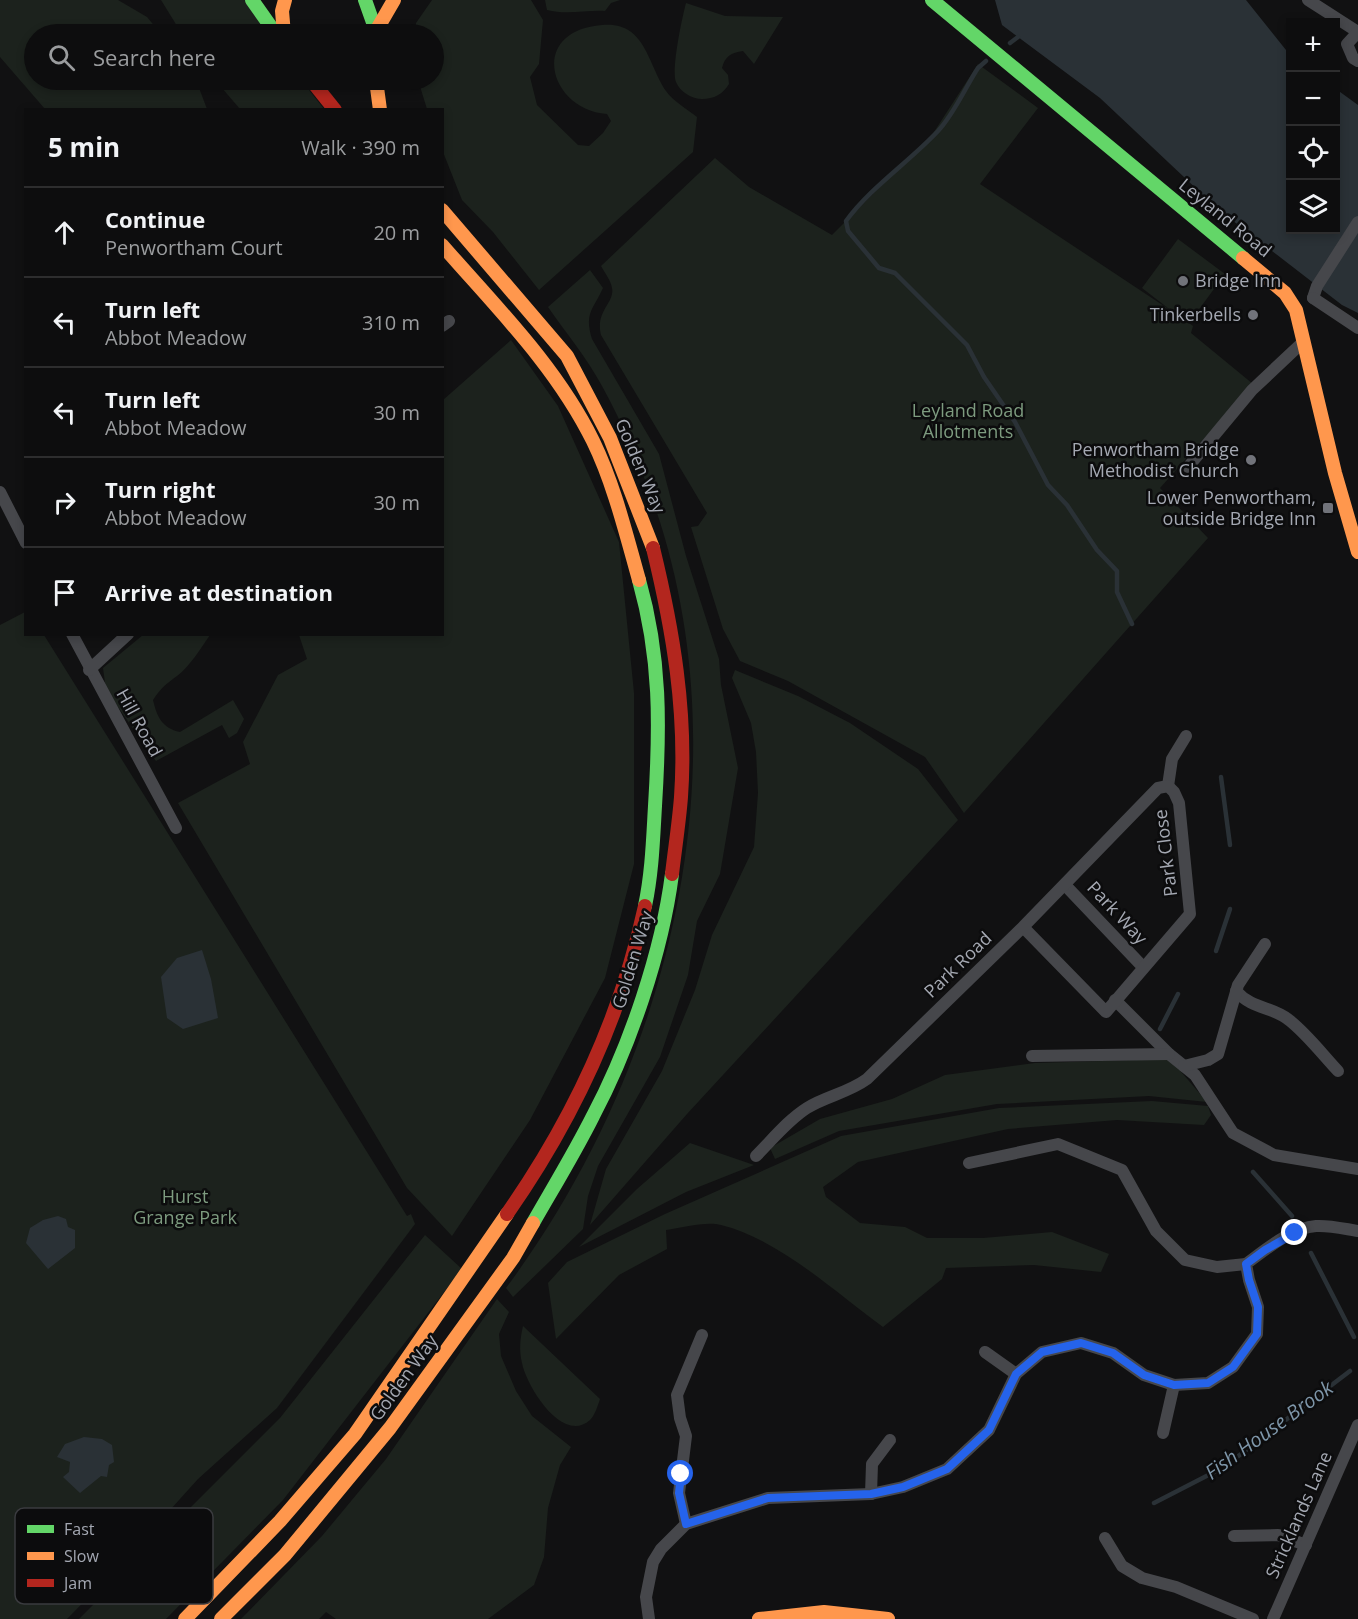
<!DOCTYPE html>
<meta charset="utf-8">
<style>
body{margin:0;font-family:"Open Sans",sans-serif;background:#1b1b1c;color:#f1f3f6}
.controls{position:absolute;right:18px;top:18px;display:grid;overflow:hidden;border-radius:0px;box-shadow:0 3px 9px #0003}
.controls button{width:54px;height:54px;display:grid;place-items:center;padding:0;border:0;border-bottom:2px solid #2d2d2e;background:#0d0d0e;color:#f1f3f6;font:30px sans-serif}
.stop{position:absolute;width:18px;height:18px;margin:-14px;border:4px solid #2563eb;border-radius:50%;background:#fff}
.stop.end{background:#2563eb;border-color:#fff;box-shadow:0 2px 6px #0008}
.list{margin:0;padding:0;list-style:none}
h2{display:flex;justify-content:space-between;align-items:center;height:78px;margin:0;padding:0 24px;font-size:26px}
h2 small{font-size:20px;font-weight:400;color:#9a9c9e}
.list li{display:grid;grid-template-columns:39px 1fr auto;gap:18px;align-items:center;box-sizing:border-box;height:90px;padding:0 24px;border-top:2px solid #2d2d2e}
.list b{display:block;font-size:22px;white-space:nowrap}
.list p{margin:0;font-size:20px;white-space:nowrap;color:#9a9c9e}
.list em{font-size:20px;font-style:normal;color:#9a9c9e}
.icon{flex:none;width:33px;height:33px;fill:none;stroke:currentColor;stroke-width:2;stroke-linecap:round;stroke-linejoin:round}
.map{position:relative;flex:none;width:1358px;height:1619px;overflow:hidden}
.search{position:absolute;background:#0d0d0e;box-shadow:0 3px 9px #0003;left:24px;top:24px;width:420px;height:66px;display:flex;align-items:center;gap:15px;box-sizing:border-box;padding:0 21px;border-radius:33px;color:#9a9c9e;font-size:22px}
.panel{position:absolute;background:#0d0d0e;box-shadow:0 3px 9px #0003;left:24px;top:108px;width:420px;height:528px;border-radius:0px}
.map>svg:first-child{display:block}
.green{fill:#1c221d}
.water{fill:#2a3136}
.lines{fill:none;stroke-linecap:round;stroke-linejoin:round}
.stream{stroke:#2a3136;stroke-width:4.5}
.street{stroke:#46474b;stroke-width:12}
.fast{stroke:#63d668;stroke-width:14}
.slow{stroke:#ff974d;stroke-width:14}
.jam{stroke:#b3261e;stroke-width:14}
.route{stroke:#2563eb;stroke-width:8}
.poi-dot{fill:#71737a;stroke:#0c0c0d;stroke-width:2}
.labels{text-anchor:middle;stroke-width:5;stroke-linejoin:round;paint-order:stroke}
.street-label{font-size:18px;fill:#a4a8b2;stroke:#0c0c0d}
.poi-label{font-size:18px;fill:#a4a8b2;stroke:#0c0c0d;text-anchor:end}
.park-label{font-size:18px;fill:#7d9b7f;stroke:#0c0c0d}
.water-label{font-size:20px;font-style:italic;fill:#7e96a9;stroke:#0c0c0d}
.key{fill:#0c0c0d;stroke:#3a3b3f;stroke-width:1.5}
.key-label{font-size:16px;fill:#a4a8b2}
</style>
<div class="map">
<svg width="1358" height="1619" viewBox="0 0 1358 1619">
<rect width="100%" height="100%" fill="#111112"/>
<!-- green -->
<g class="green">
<path d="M0 0H118L147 17 161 34H34V80H196L207 109H45L0 57Z"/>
<path d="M161 0H245L267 34H182Z"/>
<path d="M432 0H531L543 20 539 64 530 77 537 105 578 145 589 146 603 133 611 121 607 114C549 110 527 31 602 25 645 21 647 62 666 91 673 101 687 109 697 117L693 152 539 290 493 232 462 200 443 152 442 110 427 109 418 80H434V34H416V23Z"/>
<path d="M545 0H620L611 3 605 11C586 10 566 15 547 10Z"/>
<path d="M686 3 725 16 783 17 754 64 743 51C731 53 725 56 722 68L728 75 729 84C723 94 714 99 702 99 692 99 680 92 676 82 671 70 682 18 686 3Z"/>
<path d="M978 64 1038 108 980 184 1173 312 1142 288 1178 239 1225 274 1189 323 1193 326 1191 333 1253 384 1160 488 1208 538 964 813 925 757 788 681 740 661 723 629 691 527 698 526 707 513 601 335C595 311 615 303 612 288 611 281 605 273 601 266L715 158 749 187 832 235 932 135Z"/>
<path d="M215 80H301L324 109H240Z"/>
<path d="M590 270 603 288C593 310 584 313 592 339L659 454 686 556 719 659 721 685 738 768 720 874 697 921 688 975 660 1057 598 1166 588 1196 583 1229 513 1297 506 1288C665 1074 742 782 660 522 645 476 625 428 602 386 587 358 566 333 548 307Z"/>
<path d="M511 340 558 406 619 542 634 693V864L605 978 530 1120 452 1236 407 1188 178 803 250 764 243 742 278 675 307 659 299 635 442 634 443 400Z"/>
<path d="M25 612 26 634 44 635 407 1216 411 1214 415 1224 277 1408 198 1479 124 1561 67 1619H0V625Z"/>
<path d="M143 635H210C201 648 190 666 177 676 165 685 162 687 153 700 157 717 162 728 180 732L233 700 244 719 237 733 229 738 222 725 156 761 106 690 103 668Z"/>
<path d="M735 670 798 696 850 723 918 769 958 820 687 1114 590 1225 606 1169 662 1071 695 990 712 935 754 847 758 793 756 752 751 723 732 678Z"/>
<path d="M1170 1059 1207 1102 1149 1096 997 1104 839 1131 775 1159 770 1148 820 1119 892 1099 945 1075 1035 1063Z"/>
<path d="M1152 1101 1208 1106 1211 1115 1204 1125 1117 1120 1008 1129 858 1162 823 1187 826 1197 860 1223 905 1227 927 1238H983L1052 1232 1109 1254 1101 1272 1034 1265 946 1268 942 1279 883 1327C836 1293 779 1239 721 1225 706 1221 682 1228 666 1230L667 1249 619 1275 556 1339 548 1283 567 1262 665 1214 841 1136 999 1108Z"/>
<path d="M690 1143 754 1165 686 1192 579 1247 637 1189Z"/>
<path d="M425 1235 462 1269 283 1500 166 1619H79L280 1418Z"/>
<path d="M497 1299 509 1312 499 1334 501 1356 516 1391 532 1416 571 1447 560 1465 548 1508 544 1557 534 1585 488 1619H336L326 1612 319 1619H241L322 1536 386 1459Z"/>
<path d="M523 1326 600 1399C598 1405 595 1415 590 1420 562 1445 526 1385 522 1363 519 1350 520 1339 523 1326Z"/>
</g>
<!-- water -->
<g class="water">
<path d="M995 0H1246L1290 55V230H1336V89L1358 105V313L1342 305 1219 210 1100 98 1002 25Z"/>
<path d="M202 950 211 979 218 1018 183 1029 167 1018 161 977 177 958Z"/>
<path d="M58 1216 66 1219 68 1227 75 1230V1248L48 1269 26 1243 30 1228 43 1220Z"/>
<path d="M84 1437 102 1439 112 1445 114 1462 109 1465 107 1477 101 1476 80 1493 63 1477 69 1472 70 1462 57 1457 65 1444Z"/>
</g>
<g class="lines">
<!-- stream -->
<g class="stream">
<path d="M1010 43 1018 37"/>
<path d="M986 61 978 68C965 88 954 114 938 131 909 162 871 187 846 221L848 231 879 268 895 273 967 345 984 377 1015 422 1048 485 1067 505 1097 550 1117 571V592L1132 624"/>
<path d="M1221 777 1230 845"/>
<path d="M1216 951 1230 909"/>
<path d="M1160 1029 1178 994"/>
<path d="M1253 1172 1292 1216"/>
<path d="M1311 1253 1354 1337"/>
<path d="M1154 1503 1224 1467 1350 1371"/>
</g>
<!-- street -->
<g class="street">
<path d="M1308 0 1358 32"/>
<path d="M1358 32 1347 44 1353 58 1358 61"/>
<path d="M1313 298 1317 286 1358 222"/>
<path d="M1313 298 1358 328"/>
<path d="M442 326 449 321"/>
<path d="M1188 467 1252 390 1303 342"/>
<path d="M0 492 26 543"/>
<path d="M72 634 176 828"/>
<path d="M89 670 128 634"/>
<path d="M1168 786 1172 759 1186 736"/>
<path d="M1065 885 1143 967"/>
<path d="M1236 991C1253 1010 1272 1006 1289 1020 1307 1034 1322 1054 1338 1071"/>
<path d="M1115 1000 1169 1054 1195 1075 1233 1133 1274 1155 1358 1169"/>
<path d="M1032 1056 1169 1054"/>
<path d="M1184 1066 1208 1060 1218 1054 1238 985 1265 944"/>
<path d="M756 1156C772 1140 788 1120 807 1108 826 1096 848 1093 867 1079L1023 927 1158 788 1168 786 1174 792 1179 803 1190 914 1106 1012 1023 927"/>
<path d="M969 1163 1058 1144 1122 1170 1156 1231 1185 1260 1217 1267 1246 1264"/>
<path d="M985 1352 1016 1374"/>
<path d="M1163 1433 1174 1385"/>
<path d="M871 1494 872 1464 890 1440"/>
<path d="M686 1524 679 1493 686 1436 680 1418 677 1395 702 1335"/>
<path d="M1234 1536 1278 1535 1306 1545"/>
<path d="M1105 1538 1122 1566 1142 1578 1176 1587 1253 1619"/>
<path d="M649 1619 646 1597 653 1562 661 1549 686 1524 768 1498 871 1494 903 1487 947 1469 989 1430 1016 1374 1042 1352 1081 1343 1113 1353 1144 1375 1174 1385 1208 1383 1233 1367 1257 1334 1258 1307 1249 1280 1246 1264C1265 1250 1291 1228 1316 1226 1329 1225 1345 1229 1358 1231"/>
<path d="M1273 1619 1358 1425"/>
</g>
<!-- fast -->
<g class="fast">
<path d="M252 0 276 34"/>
<path d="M365 0 376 31 373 34"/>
<path d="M932 0 1243 258"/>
<path d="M639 580C661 658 660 726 655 806 653 840 652 873 645 906"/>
<path d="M533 1223C553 1188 575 1152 593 1116 630 1046 662 952 672 874"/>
</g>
<!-- slow -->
<g class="slow">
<path d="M376 31 394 0"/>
<path d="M284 34 282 11 285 0"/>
<path d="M376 80 380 110"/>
<path d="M442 210 567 356 610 438 653 548"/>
<path d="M442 245C496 307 556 366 593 441 614 484 626 534 639 580"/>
<path d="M1243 258 1285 293 1296 310 1335 473 1358 552"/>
<path d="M185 1619 280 1521 355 1434 507 1214"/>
<path d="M221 1619 285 1555 390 1428 513 1258 533 1223"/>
<path d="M759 1619 824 1612 888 1619"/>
</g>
<!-- jam -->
<g class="jam">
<path d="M311 80 335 110"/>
<path d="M653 548C673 630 687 712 681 797 679 823 675 848 672 874"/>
<path d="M507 1214C572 1121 621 1017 645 906"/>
</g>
</g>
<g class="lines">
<!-- route -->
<path class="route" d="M681 1474 679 1493 686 1524 768 1498 871 1494 903 1487 947 1469 989 1430 1016 1374 1042 1352 1081 1343 1113 1353 1144 1375 1174 1385 1208 1383 1233 1367 1257 1334 1258 1307 1249 1280 1246 1264 1265 1250 1295 1233"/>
</g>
<!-- markers -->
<g class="poi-dot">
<circle cx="1183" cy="281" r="6"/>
<circle cx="1253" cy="315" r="6"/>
<circle cx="1251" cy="460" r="6"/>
<rect x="1322" y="502" width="12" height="12" rx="3"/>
</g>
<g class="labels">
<!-- street labels -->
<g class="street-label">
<text transform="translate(1225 218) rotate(39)" y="6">Leyland Road</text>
<text transform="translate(640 466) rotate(67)" y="6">Golden Way</text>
<text transform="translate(139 723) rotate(61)" y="6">Hill Road</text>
<text transform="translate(1166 853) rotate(-97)" y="6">Park Close</text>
<text transform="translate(1117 913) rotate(47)" y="6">Park Way</text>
<text transform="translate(633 960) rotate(-73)" y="6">Golden Way</text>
<text transform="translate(958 965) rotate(-44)" y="6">Park Road</text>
<text transform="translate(404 1378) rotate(-54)" y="6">Golden Way</text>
<text transform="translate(1299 1515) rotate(-66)" y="6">Stricklands Lane</text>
</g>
<!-- poi labels -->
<g class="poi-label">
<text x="1195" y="287" text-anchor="start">Bridge Inn</text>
<text x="1241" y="321">Tinkerbells</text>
<text x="1239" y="456">Penwortham Bridge<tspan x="1239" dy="21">Methodist Church</tspan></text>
<text x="1316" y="504">Lower Penwortham,<tspan x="1316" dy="21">outside Bridge Inn</tspan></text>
</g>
<!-- park labels -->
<g class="park-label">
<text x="968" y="417">Leyland Road<tspan x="968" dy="21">Allotments</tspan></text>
<text x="185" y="1203">Hurst<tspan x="185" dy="21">Grange Park</tspan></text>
</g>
<!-- water labels -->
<g class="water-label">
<text transform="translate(1269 1430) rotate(-36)" y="7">Fish House Brook</text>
</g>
</g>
<!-- legend -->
<rect x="15" y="1508" width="198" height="96" rx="9" class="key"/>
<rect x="27" y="1525" width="27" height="8" fill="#63d668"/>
<rect x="27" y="1552" width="27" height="8" fill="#ff974d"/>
<rect x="27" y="1579" width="27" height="8" fill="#b3261e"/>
<g class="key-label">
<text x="64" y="1535">Fast</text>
<text x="64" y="1562">Slow</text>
<text x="64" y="1589">Jam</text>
</g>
</svg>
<div class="controls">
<button>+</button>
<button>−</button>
<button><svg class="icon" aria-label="locate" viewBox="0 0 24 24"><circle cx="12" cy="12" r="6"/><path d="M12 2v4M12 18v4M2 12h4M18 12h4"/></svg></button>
<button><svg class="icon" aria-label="layers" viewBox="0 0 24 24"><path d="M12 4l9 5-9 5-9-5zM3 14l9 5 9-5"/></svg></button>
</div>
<div class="stop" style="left:681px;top:1474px"></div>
<div class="stop end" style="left:1295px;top:1233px"></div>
<div class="search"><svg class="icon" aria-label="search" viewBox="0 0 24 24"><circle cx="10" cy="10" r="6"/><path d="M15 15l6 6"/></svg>Search here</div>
<section class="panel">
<h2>5 min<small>Walk · 390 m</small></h2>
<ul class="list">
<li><svg class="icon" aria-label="ahead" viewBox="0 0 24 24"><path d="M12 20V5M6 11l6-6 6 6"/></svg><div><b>Continue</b><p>Penwortham Court</p></div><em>20 m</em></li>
<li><svg class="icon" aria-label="left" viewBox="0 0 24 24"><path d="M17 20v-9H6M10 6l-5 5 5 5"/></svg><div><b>Turn left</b><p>Abbot Meadow</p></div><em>310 m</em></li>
<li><svg class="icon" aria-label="left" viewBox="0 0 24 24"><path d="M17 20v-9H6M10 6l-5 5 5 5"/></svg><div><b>Turn left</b><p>Abbot Meadow</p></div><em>30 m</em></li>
<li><svg class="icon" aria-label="right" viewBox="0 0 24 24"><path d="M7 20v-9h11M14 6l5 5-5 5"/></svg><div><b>Turn right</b><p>Abbot Meadow</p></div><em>30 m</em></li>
<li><svg class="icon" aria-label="arrive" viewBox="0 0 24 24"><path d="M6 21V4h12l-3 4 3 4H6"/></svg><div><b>Arrive at destination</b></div></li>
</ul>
</section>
</div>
